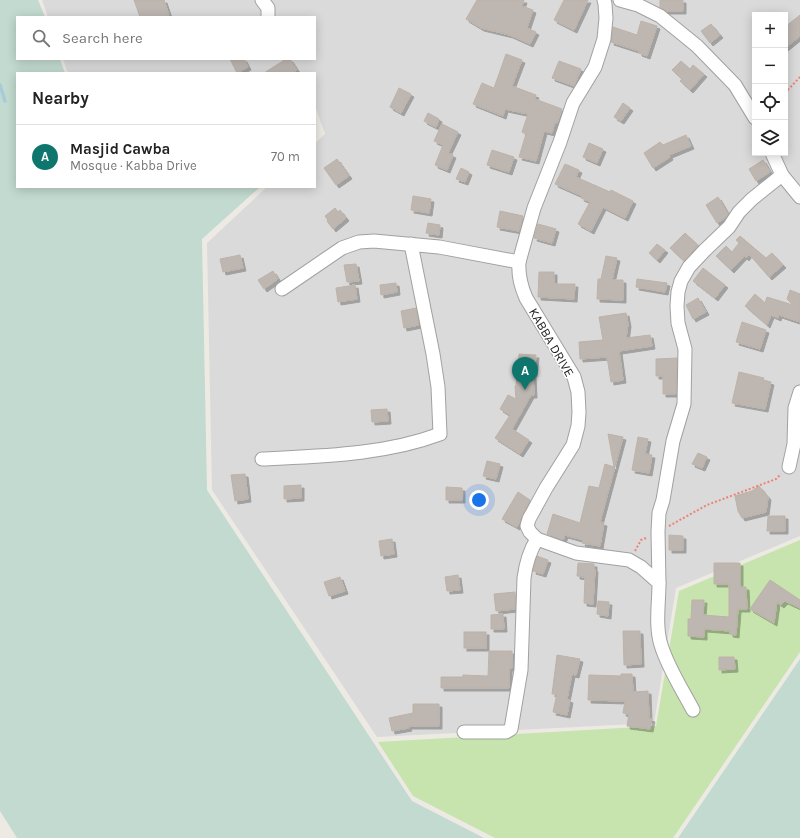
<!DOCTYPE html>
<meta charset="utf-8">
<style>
body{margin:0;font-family:Karla,sans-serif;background:#f2f2f2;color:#222}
.controls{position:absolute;right:12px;top:12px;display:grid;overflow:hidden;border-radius:0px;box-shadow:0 2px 10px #0003}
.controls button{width:36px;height:36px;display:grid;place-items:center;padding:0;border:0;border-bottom:1px solid #e0e0e0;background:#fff;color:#222;font:20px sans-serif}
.you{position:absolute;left:479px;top:500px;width:14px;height:14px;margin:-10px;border:3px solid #fff;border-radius:50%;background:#1a73e8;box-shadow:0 0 0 6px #1a73e833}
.badge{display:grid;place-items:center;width:26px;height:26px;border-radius:50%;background:#0f766e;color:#fff;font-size:13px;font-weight:700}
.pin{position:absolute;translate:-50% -33px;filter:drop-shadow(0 1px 2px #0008)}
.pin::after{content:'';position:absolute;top:21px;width:14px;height:12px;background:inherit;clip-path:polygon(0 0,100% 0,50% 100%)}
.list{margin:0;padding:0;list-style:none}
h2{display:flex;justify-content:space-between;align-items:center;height:52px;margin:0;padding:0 16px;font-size:17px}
h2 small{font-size:13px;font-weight:400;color:#767676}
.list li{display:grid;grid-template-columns:26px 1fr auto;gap:12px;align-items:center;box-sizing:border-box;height:64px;padding:0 16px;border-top:1px solid #e0e0e0}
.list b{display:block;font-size:15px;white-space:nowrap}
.list p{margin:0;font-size:13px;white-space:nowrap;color:#767676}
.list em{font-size:13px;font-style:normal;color:#767676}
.icon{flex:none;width:22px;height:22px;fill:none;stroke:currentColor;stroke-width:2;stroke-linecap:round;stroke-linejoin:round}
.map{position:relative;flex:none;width:800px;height:838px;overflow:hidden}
.search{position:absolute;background:#fff;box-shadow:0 2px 10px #0003;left:16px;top:16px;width:300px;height:44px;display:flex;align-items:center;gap:10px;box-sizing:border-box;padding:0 14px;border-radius:0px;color:#767676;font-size:15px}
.panel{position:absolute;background:#fff;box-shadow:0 2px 10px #0003;left:16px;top:72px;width:300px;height:116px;border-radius:0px}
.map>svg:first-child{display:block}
.residential{fill:#dbdada;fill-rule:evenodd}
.grass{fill:#c7e3ae}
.wetland{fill:#c2dacf}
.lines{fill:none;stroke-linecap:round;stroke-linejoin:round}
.stream{stroke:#a8ccd7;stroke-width:3.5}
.building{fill:#bdb6b1;stroke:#beb2a7;filter:url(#shadow)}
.street-casing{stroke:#a1a1a1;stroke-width:15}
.path{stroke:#ed8375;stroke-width:2;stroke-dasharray:2 2;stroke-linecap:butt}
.street{stroke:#fff;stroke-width:13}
.labels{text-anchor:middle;stroke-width:3;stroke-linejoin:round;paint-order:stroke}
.street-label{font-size:13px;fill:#1d1d1d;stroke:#fff}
</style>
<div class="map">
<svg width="800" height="838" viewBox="0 0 800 838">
<defs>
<filter id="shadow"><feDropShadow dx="3" dy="3" stdDeviation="0" flood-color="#0004"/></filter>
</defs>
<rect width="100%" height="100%" fill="#edeae4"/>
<!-- residential -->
<path class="residential" d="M42 0H800V536L676 588 654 723 377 737 212 490 207 243 267 187H315V143L325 134 315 106V73H71L67 71 63 59H315V17H48ZM755 15H785V153H755Z"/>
<!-- grass -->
<path class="grass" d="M800 540V652L673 838H495L413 796 378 742 656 726 679 591Z"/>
<!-- wetland -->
<g class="wetland">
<path d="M0 0H38L45 17H17V59H60L65 73H17V187H260L202 239 207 490 412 801 484 838H17L0 811Z"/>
<path d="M800 659V838H678Z"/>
</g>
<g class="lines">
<!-- stream -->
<path class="stream" d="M0 85 5 101"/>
</g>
<!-- building -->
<g class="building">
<path d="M134 0H164L169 15 163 17H140Z"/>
<path d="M477 0H524L522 6 533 10 527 28 536 32 530 44 510 35 481 28 466 19Z"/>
<path d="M564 0H588L574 30 554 20Z"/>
<path d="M660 0H683V11H666L660 7Z"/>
<path d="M800 15V36L785 48V27Z"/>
<path d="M641 21 657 26 647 56 639 53V51L611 42 613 27 637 35Z"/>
<path d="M711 24 720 35 710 43 701 31Z"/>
<path d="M506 54 522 60 512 86 536 95 535 99 562 109 557 123 555 122 552 133 544 131 536 161 519 157 526 134 522 132 528 114 505 109 503 116 473 104 482 83 494 88Z"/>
<path d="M230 59H244L248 67 237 73Z"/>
<path d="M286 59H290L297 70 292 73H264Z"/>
<path d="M559 61 581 69 574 86 552 78Z"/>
<path d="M681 61 690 69 693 65 704 74 690 90 680 81 682 79 672 70Z"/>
<path d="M399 88 411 94 401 113 390 107Z"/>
<path d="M623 103 630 108 621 121 614 117Z"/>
<path d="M428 113 439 119 436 127 424 121Z"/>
<path d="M442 124 458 132 448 153 453 155 447 170 435 165 443 145 434 141Z"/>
<path d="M686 135 691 146 669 155 670 157 653 168 644 153 660 142 663 145Z"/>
<path d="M589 143 603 149 597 163 583 157Z"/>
<path d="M492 150 514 157 509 172 487 165Z"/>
<path d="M337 159 349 176 336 185 324 168Z"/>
<path d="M763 160 770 172 756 181 749 169Z"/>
<path d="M565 164 579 170 576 177 610 192 611 190 633 201 625 218 603 207 591 231 578 224 590 202 581 198 582 196 555 184Z"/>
<path d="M461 168 469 172 465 182 456 179Z"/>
<path d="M413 196 431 199 429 213 411 210Z"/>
<path d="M718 197 728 214 725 218 717 223 706 205Z"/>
<path d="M335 208 338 212 340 210 346 218 333 229 327 221 328 220 325 216Z"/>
<path d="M500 211 523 216 519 231 497 227Z"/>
<path d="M428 223 440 225 439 235 426 233Z"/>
<path d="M538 224 556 229 552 243 534 238Z"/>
<path d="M685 233 698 245 684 261 670 248Z"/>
<path d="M740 236 766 258 772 253 783 265 769 277 749 254 746 258 744 256 731 270 716 256 726 246 732 252 739 243 736 240Z"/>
<path d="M657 244 665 250 657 260 649 253Z"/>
<path d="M240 255 243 268 223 272 220 259Z"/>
<path d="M606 256 617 258 612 280H623V300L597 299 598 279H601Z"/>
<path d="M356 264 359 281 347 282 344 265Z"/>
<path d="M703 268 725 285 715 298 693 281Z"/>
<path d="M273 271 278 279 264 289 258 280Z"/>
<path d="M539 272H554V284H575L574 299 538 297Z"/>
<path d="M637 279 667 283 665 292 636 287Z"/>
<path d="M396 283 397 292 381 295 380 285Z"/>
<path d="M355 285 357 299 338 302 336 288Z"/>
<path d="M790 290 800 294V322L779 315 778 318 771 315 767 325 745 306 755 294 765 303 767 297 793 305 787 299Z"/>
<path d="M698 298 706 312 693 319 686 305Z"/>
<path d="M416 308 419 325 404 328 401 311Z"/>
<path d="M626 313 628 324 626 338 650 335 652 346 619 351 623 380 611 382 607 357 580 359 579 342 603 340 599 317Z"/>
<path d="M742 322 766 330 760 349 736 342Z"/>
<path d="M519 354 536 355 534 374H533L534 395H531L512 429 529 440 520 454 495 438 510 415 500 409 508 395 516 399 515 386H516Z"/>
<path d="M677 358 676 394H663V376H656V359Z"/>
<path d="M739 372 764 378 763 380 771 382 765 409 732 403Z"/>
<path d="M387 409 388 421 372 422 371 410Z"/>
<path d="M608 434 623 437 600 522 604 523 600 546 582 543 583 540 565 535 563 540 547 534 553 514 580 523 589 486 599 488 605 464 614 467Z"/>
<path d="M638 437 648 439 645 454 652 455 649 473 632 470Z"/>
<path d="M698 453 707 457 702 468 692 464Z"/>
<path d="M487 461 500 464 496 479 483 476Z"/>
<path d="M245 474 248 499 235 501 231 475Z"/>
<path d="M301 485V498L284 499V486Z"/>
<path d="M759 486 768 497 766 512 742 518 738 511 735 496 752 491Z"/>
<path d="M446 487 462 488V500H446Z"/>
<path d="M518 492 530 500 517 527 502 519Z"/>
<path d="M768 516H785V531H767Z"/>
<path d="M669 535 683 536V550H669Z"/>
<path d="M392 539 394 554 381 556 379 541Z"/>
<path d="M537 556 548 560 543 574 533 571Z"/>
<path d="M578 563 594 564V569H595L593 604 584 603 585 577 577 576Z"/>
<path d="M714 563H740V587H746L747 609H738L736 635 730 634V631L704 629V637L688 636V619H691L692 600H704L703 615 729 617V584H714Z"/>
<path d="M458 575 460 590 447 591 445 577Z"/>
<path d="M340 577 345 591 329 596 324 582Z"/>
<path d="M770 580 800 600V608L785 601 781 605 777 602 774 623 750 609Z"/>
<path d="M515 592V609L496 611 494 594Z"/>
<path d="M598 601 609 602 608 616 597 614Z"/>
<path d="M503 614 504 629H491V615Z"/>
<path d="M623 631H640L641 664 624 665Z"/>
<rect x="464" y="632" width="22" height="16"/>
<path d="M489 651H512V668H509V688H441V677H463V675L488 676Z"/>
<path d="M557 655 580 659 576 675 572 674 567 699 570 700 567 715 553 712 557 694H552Z"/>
<path d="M719 657H734L735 669 719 670Z"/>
<path d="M621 674H632L633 692 648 691 649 718 652 719 650 729 627 726 629 714 623 713 625 701 588 700 589 675 621 676Z"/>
<path d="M413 704H439V726H408L409 728 392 731 389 718 413 713Z"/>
</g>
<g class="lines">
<defs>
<g id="street">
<path d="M262 0 268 8V17"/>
<path d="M604 0 605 4 606 18 604 39 595 67 573 103 560 142 534 208 519 262C518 276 521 286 526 298L574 377 578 392 579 412 578 426 573 445 546 488 529 519 527 526 530 532 537 539 576 553 629 560 641 567 659 583C659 603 655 626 661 645 668 668 682 689 693 710"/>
<path d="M620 0 638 5 660 16 697 46 735 85 755 118"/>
<path d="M772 153 782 175 800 197"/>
<path d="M282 289 342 248 359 242 374 241 439 247 519 262"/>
<path d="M262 459C321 456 384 455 440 434L438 387 433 354 411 244"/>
<path d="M789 467 794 444 795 408 800 392"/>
<path d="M659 583 658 532 659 513 663 500 673 441 684 404 685 349 678 323 677 306 678 292 681 281 689 267 704 251 729 227 739 212 752 199 782 175"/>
<path d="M464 732H506L511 729 521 670 524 578C526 563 529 552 537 539"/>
</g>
</defs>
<!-- street casing -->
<use href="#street" class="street-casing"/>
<!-- path -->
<g class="path">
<path d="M785 93 800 77"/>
<path d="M669 526 707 505 776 479 781 474"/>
<path d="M635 551 641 540 646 538"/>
</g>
<!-- street -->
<use href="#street" class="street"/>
</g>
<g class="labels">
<!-- street labels -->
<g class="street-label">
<text transform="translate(552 342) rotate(60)" y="5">KABBA DRIVE</text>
</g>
</g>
</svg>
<div class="controls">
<button>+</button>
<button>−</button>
<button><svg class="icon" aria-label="locate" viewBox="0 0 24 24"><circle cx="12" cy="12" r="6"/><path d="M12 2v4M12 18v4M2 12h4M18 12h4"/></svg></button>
<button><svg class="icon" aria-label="layers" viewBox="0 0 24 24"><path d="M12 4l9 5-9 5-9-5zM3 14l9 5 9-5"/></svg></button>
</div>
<div class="you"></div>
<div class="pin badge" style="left:525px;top:390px">A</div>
<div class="search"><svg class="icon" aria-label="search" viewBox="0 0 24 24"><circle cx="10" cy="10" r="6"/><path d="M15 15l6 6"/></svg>Search here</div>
<section class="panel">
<h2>Nearby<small></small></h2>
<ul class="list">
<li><span class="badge">A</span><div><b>Masjid Cawba</b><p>Mosque · Kabba Drive</p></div><em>70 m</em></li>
</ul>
</section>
</div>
